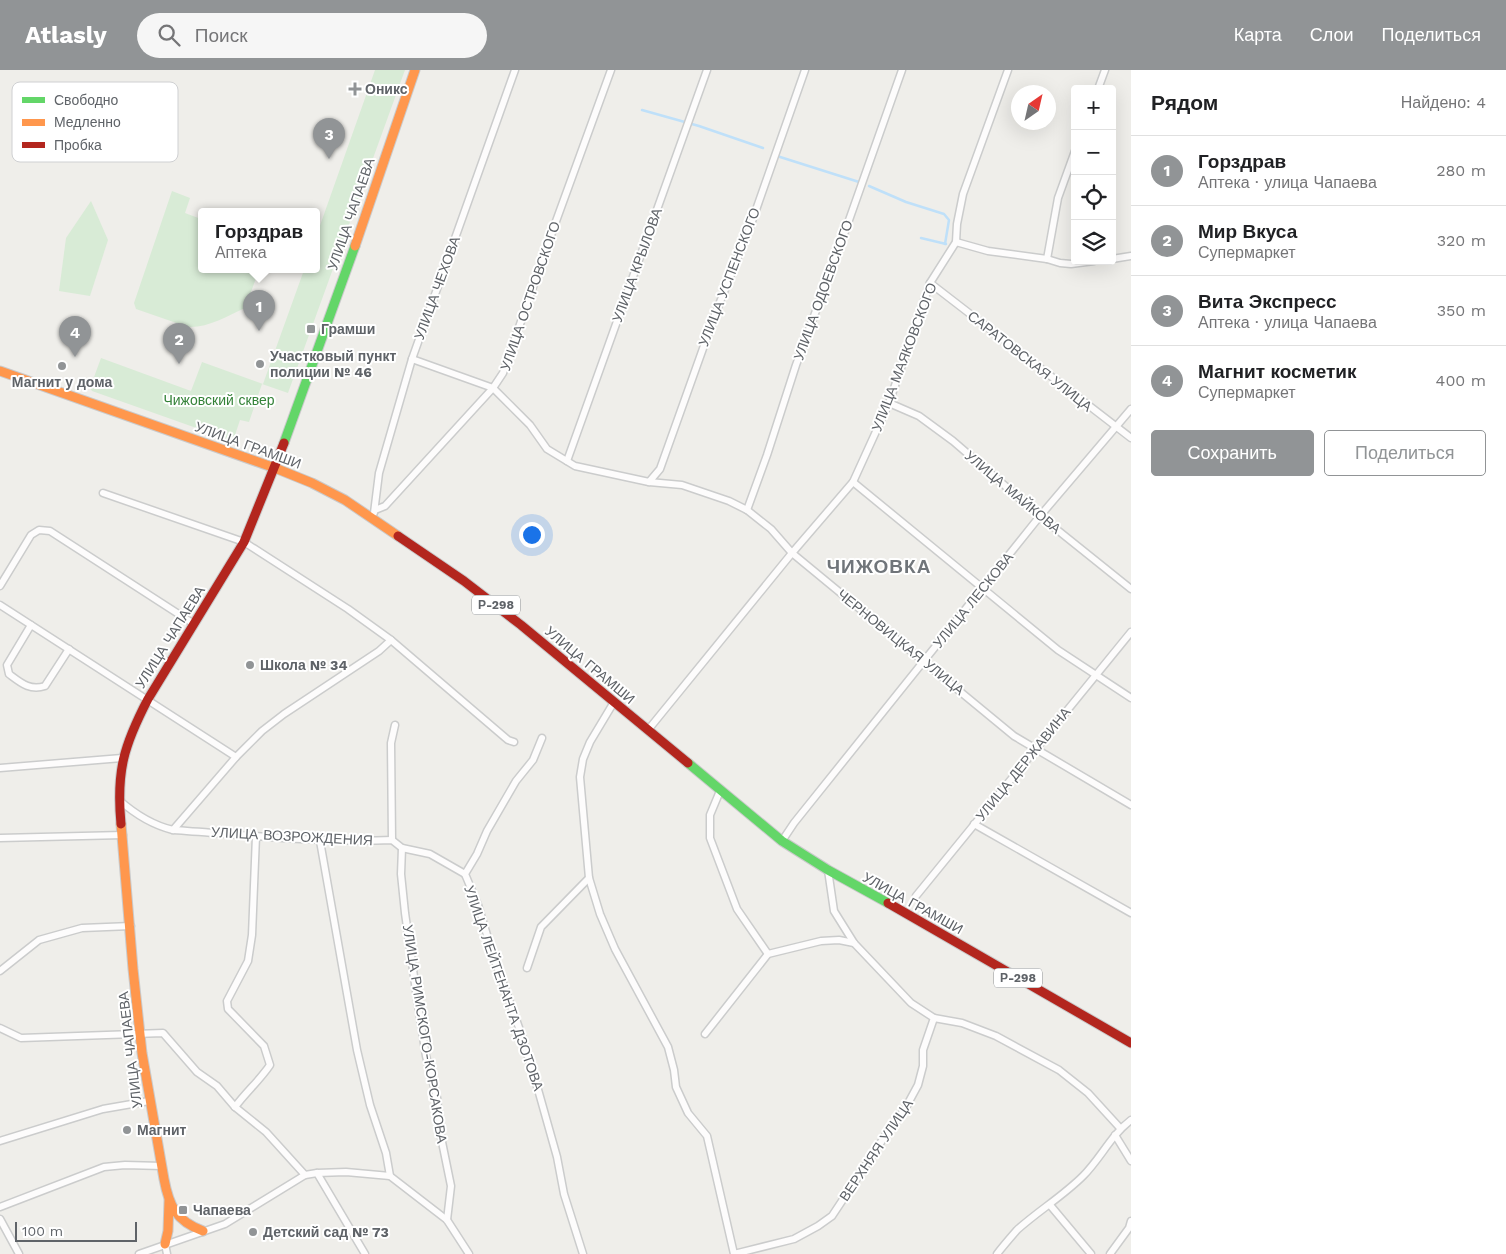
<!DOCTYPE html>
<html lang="ru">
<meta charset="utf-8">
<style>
body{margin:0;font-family:"Work Sans",sans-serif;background:#f6f6f6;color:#202124}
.controls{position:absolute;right:15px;top:15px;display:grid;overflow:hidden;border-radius:5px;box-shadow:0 5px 20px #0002}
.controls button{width:45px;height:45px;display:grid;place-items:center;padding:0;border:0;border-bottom:1px solid #e0e0e0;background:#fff;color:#202124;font:25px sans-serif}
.compass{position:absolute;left:1011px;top:15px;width:45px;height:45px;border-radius:50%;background:#fff;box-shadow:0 5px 20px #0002;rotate:34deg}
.scale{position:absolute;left:15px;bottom:12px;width:122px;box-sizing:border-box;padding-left:5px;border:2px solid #5f6368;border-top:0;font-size:14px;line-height:18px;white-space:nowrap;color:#5f6368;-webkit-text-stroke:4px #fff;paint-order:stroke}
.you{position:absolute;left:531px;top:464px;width:18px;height:18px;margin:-12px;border:4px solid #fff;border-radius:50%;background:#1a73e8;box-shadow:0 0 0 8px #1a73e833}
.badge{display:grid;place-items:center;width:32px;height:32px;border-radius:50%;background:#919496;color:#fff;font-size:16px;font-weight:700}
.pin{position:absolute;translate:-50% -41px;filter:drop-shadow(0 1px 2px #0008)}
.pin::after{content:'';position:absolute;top:26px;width:18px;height:15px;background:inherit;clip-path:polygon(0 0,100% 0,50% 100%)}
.popup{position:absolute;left:198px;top:138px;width:122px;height:65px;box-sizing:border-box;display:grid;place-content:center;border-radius:5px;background:#fff;filter:drop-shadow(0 1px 4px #0005);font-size:16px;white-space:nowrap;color:#757577}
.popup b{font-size:19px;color:#202124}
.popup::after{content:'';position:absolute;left:50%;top:100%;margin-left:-10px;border:10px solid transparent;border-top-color:#fff}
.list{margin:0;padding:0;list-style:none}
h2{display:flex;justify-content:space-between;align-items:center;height:65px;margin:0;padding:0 20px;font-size:21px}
h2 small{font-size:16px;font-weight:400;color:#757577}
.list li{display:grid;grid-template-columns:32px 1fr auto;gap:15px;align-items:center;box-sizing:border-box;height:70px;padding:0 20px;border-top:1px solid #e0e0e0}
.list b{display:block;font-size:19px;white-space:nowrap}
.list p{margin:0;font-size:16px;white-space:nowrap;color:#757577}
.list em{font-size:16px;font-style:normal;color:#757577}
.actions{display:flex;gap:10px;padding:15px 20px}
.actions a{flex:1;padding:11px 0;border:1px solid #919496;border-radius:5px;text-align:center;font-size:18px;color:#919496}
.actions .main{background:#919496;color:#fff}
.icon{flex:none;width:28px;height:28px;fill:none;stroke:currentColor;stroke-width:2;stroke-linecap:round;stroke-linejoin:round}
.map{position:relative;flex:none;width:1131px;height:1184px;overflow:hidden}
header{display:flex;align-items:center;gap:30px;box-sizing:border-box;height:70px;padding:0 25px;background:#919496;color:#fff}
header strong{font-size:24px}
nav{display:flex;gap:28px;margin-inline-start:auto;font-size:18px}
.search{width:350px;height:45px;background:#f6f6f6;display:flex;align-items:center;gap:12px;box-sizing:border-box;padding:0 18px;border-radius:28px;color:#757577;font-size:19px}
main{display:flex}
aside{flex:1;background:#fff}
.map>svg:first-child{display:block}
.green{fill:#d8ebd6}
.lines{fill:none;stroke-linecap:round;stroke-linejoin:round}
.stream{stroke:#bfe0f9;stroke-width:2.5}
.street-casing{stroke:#cbcccc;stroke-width:9}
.fast-casing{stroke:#cacacb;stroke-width:11}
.slow-casing{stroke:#cacacb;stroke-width:11}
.jam-casing{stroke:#cacacb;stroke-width:11}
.street{stroke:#fdfcfc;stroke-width:6}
.fast{stroke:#63d668;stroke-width:9}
.slow{stroke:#ff974d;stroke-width:9}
.jam{stroke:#b3261e;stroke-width:9}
.poi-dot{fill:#919496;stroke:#fff;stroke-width:2}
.labels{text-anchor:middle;stroke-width:4;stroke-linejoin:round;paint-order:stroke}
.shield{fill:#fff;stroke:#8f9295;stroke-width:1}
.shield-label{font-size:12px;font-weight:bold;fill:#5f6368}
.poi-label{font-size:14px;font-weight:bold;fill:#5f6368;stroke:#fff;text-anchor:start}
.street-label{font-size:14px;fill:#5f6368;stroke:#fff}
.park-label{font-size:14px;fill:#348238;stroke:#fff}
.district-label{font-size:19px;font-weight:bold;letter-spacing:1px;fill:#70757a;stroke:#fff}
.key{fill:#fff;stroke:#cfd0d2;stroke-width:1}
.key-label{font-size:14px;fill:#5f6368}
</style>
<header>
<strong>Atlasly</strong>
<div class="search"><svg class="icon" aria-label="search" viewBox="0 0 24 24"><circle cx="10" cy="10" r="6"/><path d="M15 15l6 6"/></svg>Поиск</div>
<nav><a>Карта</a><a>Слои</a><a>Поделиться</a></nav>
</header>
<main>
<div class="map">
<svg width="1131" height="1184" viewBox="0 0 1131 1184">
<rect width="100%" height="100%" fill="#efeeea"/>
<!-- green -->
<g class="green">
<path d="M375 0H405L288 323 262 314 249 352 240 350 233 371 92 321 90 318 101 288 191 321 202 292 263 314 304 200H316L317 164Z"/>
<path d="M172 121 190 128 185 143 201 149 202 200H259L245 238C227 246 208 258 188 257L136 239 134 233Z"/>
<path d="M91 131 108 170 90 226 59 221 66 168Z"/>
</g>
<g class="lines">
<!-- stream -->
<g class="stream">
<path d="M642 40 699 56 763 78"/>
<path d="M777 86 859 112"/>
<path d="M869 116 906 132 944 144 949 150 945 174"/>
<path d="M921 168 946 174"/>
</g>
<defs>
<g id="street">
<path d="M1098 19 1105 0"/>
<path d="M956 172 988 181 1047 189 1060 193 1071 194 1094 191"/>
<path d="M1047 189 1058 128 1075 81"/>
<path d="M1112 189 1131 186"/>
<path d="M930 213 1131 368"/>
<path d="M412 289 493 318 530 355 547 379 575 396 649 412 682 415 729 431 747 440 771 459 792 483 1014 666 1131 735"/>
<path d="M889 333 919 346 953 371 1040 446 1131 519"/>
<path d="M567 391 707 0"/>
<path d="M649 412 660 399 716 242 750 157 805 0"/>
<path d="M853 412 1058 580 1131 628"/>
<path d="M103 423 244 472 348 539 391 570 508 670 514 672"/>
<path d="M375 440 385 436 493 318 503 303 555 154 611 0"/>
<path d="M747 440 767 385 796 295 842 170 902 0"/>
<path d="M374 443 379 403 412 289 515 0"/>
<path d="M0 516 31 465 39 460 50 461 194 554"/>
<path d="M0 535 236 687"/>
<path d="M31 555 7 595 9 604C21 613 30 621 45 616L69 579"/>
<path d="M614 632 590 672 583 689 580 707 589 808 600 844 615 879 668 977 674 1000 676 1017 688 1043 707 1066 734 1184 794 1169 818 1156 832 1146 889 1060 905 1039 918 1015 923 996V980L934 948 911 933 854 873 834 841 828 800"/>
<path d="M648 660 792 483 853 412 889 333 930 213 956 172 957 154 963 124 1008 0"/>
<path d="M542 668 533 690 516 711 487 761 477 784 465 804 478 835 493 885 522 966 539 1023 557 1087 564 1124 583 1184"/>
<path d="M0 698 122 688"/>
<path d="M720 721 710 745V768L737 839 768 884"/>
<path d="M119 730C136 745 152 755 173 760 246 765 319 773 392 770L402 778 430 784 465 804"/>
<path d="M974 754 1131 843"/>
<path d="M173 760 236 687 262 661 284 644 379 581 391 570"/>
<path d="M0 768 123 765"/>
<path d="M392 770 391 673 395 655"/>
<path d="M320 771 357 980 370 1035 386 1083 390 1106"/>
<path d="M782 771 794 753 1040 446 1131 339"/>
<path d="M402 778 401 804 405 843 418 935 426 986 437 1028 441 1067 451 1116 447 1150"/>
<path d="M916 826 1131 562"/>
<path d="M527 898 541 857 589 808"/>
<path d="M0 901 39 870 82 858 131 856"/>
<path d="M934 948 962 953 996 966 1059 1000 1088 1023 1120 1058"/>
<path d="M0 958 21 968 163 963 197 1002 217 1016 235 1037 266 1062 305 1105"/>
<path d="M705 964 768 884 821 871 839 870 854 873"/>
<path d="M235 1037C246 1022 260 1010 270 995L264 976 228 939 227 931 248 891 252 865 256 766"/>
<path d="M1115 1065 1131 1091"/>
<path d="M0 1071 103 1039 149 1031"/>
<path d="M317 1103 365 1184"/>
<path d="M1050 1135 1091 1184"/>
<path d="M0 1137 104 1097 125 1095 162 1096"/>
<path d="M0 1149 19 1184"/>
<path d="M165 1174 167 1184"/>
<path d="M139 1184 225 1154 305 1105 317 1103 346 1102 390 1106 447 1150 469 1184"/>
<path d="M997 1184C1003 1176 1010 1168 1017 1160 1038 1141 1063 1126 1083 1106 1101 1088 1111 1065 1131 1050"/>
<path d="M1110 1184 1129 1158 1131 1151"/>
</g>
<g id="fast">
<path d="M284 373 355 176"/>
<path d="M688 693 782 771 828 800 888 833"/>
</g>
<g id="slow">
<path d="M355 176 415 0"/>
<path d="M0 301 275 398 312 413 345 430 398 466"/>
<path d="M121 754 133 899 142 983 164 1109C169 1136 176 1151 203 1161"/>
<path d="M165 1174 168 1161 169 1131"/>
</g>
<g id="jam">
<path d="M398 466 464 511 521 555 688 693"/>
<path d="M121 754C116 701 124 675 148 629L244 472 284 373"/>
<path d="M888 833 1131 973"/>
</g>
</defs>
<!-- street casing -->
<use href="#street" class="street-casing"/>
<!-- fast casing -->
<use href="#fast" class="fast-casing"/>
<!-- slow casing -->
<use href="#slow" class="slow-casing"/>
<!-- jam casing -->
<use href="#jam" class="jam-casing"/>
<!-- street -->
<use href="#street" class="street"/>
<!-- fast -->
<use href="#fast" class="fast"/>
<!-- slow -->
<use href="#slow" class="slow"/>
<!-- jam -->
<use href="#jam" class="jam"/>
</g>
<!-- markers -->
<g class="poi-dot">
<path d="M352.5 11.5h5v5h5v5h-5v5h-5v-5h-5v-5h5z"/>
<rect x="306" y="254" width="10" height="10" rx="2.5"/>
<circle cx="260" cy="294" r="5"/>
<circle cx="62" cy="296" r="5"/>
<circle cx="250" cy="595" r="5"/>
<circle cx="127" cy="1060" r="5"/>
<rect x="178" y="1135" width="10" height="10" rx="2.5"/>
<circle cx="253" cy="1162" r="5"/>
</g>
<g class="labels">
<!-- shield labels -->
<g class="shield">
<rect x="472" y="525.5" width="48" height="19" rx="4"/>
<rect x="994" y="898.5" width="48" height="19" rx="4"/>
</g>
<g class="shield-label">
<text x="496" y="539">Р-298</text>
<text x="1018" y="912">Р-298</text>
</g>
<!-- poi labels -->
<g class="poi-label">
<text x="365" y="24">Оникс</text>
<text x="321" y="264">Грамши</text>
<text x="270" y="291">Участковый пункт<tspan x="270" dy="16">полиции № 46</tspan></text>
<text x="62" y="317" text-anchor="middle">Магнит у дома</text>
<text x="260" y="600">Школа № 34</text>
<text x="137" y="1065">Магнит</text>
<text x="193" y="1145">Чапаева</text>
<text x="263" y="1167">Детский сад № 73</text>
</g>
<!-- street labels -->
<g class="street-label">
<text transform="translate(351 144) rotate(-71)" y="5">УЛИЦА ЧАПАЕВА</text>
<text transform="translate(637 195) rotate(-70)" y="5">УЛИЦА КРЫЛОВА</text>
<text transform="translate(729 207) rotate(-69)" y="5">УЛИЦА УСПЕНСКОГО</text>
<text transform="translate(437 218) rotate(-70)" y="5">УЛИЦА ЧЕХОВА</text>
<text transform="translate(823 220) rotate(-70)" y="5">УЛИЦА ОДОЕВСКОГО</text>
<text transform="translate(530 226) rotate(-71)" y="5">УЛИЦА ОСТРОВСКОГО</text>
<text transform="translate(904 287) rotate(-69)" y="5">УЛИЦА МАЯКОВСКОГО</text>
<text transform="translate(1030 291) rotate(38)" y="5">САРАТОВСКАЯ УЛИЦА</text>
<text transform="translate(248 375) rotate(20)" y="5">УЛИЦА ГРАМШИ</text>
<text transform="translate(1013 422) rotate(40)" y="5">УЛИЦА МАЙКОВА</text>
<text transform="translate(973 530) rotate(-51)" y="5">УЛИЦА ЛЕСКОВА</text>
<text transform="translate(170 567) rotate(-58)" y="5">УЛИЦА ЧАПАЕВА</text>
<text transform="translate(901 572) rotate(39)" y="5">ЧЕРНОВИЦКАЯ УЛИЦА</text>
<text transform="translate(590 595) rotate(40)" y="5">УЛИЦА ГРАМШИ</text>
<text transform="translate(1023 694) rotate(-51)" y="5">УЛИЦА ДЕРЖАВИНА</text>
<text transform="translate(292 766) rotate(3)" y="5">УЛИЦА ВОЗРОЖДЕНИЯ</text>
<text transform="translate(913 833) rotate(29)" y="5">УЛИЦА ГРАМШИ</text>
<text transform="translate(504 918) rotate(71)" y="5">УЛИЦА ЛЕЙТЕНАНТА ДЗОТОВА</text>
<text transform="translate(425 964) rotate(81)" y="5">УЛИЦА РИМСКОГО-КОРСАКОВА</text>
<text transform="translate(130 980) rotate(-97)" y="5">УЛИЦА ЧАПАЕВА</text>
<text transform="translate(876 1080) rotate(-56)" y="5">ВЕРХНЯЯ УЛИЦА</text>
</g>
<!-- park labels -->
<g class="park-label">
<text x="219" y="335">Чижовский сквер</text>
</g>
<!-- district labels -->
<g class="district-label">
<text x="879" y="503">ЧИЖОВКА</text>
</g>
</g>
<!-- legend -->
<rect x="12" y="12" width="166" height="80" rx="8" class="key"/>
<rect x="22" y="27" width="23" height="6" fill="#63d668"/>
<rect x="22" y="49" width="23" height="7" fill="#ff974d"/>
<rect x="22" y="72" width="23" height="6" fill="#b3261e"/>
<g class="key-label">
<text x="54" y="35">Свободно</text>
<text x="54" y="57">Медленно</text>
<text x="54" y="80">Пробка</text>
</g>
</svg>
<div class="controls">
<button>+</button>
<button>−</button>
<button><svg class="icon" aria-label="locate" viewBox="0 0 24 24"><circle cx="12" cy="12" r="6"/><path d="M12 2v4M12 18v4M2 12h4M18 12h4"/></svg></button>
<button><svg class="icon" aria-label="layers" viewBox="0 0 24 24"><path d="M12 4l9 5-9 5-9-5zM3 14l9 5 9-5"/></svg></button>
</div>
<svg class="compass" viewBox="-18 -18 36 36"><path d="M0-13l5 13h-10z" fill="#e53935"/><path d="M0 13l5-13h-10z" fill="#757577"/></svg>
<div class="scale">100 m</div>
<div class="you"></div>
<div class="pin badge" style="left:259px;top:261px">1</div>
<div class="popup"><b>Горздрав</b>Аптека</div>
<div class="pin badge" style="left:179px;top:294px">2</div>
<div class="pin badge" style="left:329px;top:89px">3</div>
<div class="pin badge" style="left:75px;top:287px">4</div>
</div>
<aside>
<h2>Рядом<small>Найдено: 4</small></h2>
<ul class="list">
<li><span class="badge">1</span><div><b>Горздрав</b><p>Аптека · улица Чапаева</p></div><em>280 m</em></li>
<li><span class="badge">2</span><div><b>Мир Вкуса</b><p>Супермаркет</p></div><em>320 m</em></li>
<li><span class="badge">3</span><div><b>Вита Экспресс</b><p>Аптека · улица Чапаева</p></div><em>350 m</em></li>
<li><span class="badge">4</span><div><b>Магнит косметик</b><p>Супермаркет</p></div><em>400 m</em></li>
</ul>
<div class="actions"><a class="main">Сохранить</a><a>Поделиться</a></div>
</aside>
</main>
